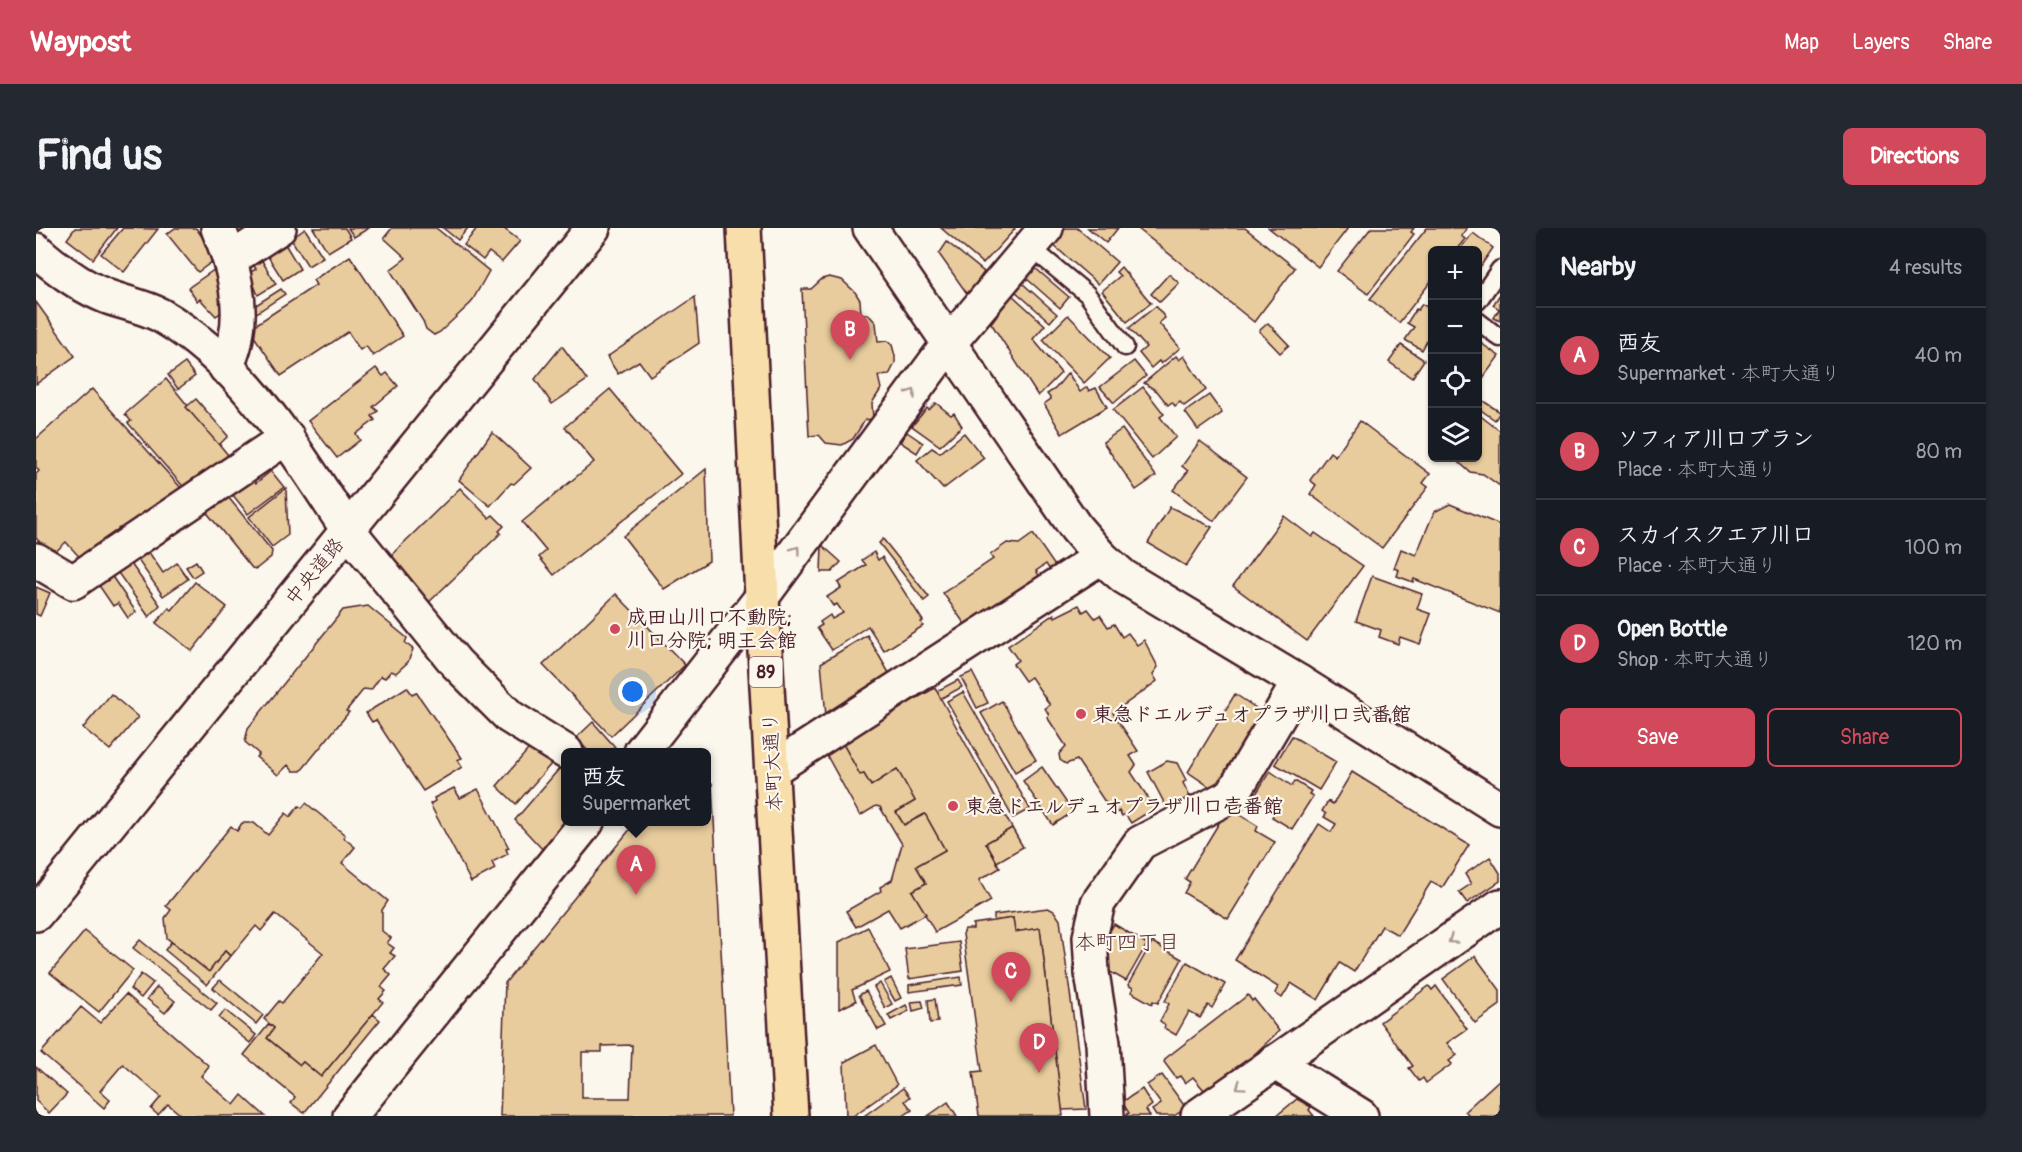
<!DOCTYPE html>
<meta charset="utf-8">
<style>
body{margin:0;font-family:Pangolin,"Klee One",sans-serif;background:#242831;color:#f1f3f6}
.controls{position:absolute;right:18px;top:18px;display:grid;overflow:hidden;border-radius:9px;box-shadow:0 2px 4px #0004}
.controls button{width:54px;height:54px;display:grid;place-items:center;padding:0;border:0;border-bottom:2px solid #363941;background:#171b24;color:#f1f3f6;font:30px sans-serif}
.you{position:absolute;left:597px;top:464px;width:21px;height:21px;margin:-15px;border:4px solid #fff;border-radius:50%;background:#1a73e8;box-shadow:0 0 0 9px #1a73e833}
.badge{display:grid;place-items:center;width:39px;height:39px;border-radius:50%;background:#d1495b;color:#fff;font-size:20px;font-weight:700}
.pin{position:absolute;translate:-50% -50px;filter:drop-shadow(0 2px 3px #0008)}
.pin::after{content:'';position:absolute;top:32px;width:21px;height:18px;background:inherit;clip-path:polygon(0 0,100% 0,50% 100%)}
.popup{position:absolute;left:525px;top:520px;width:150px;height:78px;box-sizing:border-box;display:grid;place-content:center;border-radius:9px;background:#171b24;filter:drop-shadow(0 2px 4px #0005);font-size:20px;white-space:nowrap;color:#9ea1a6}
.popup b{font-size:22px;color:#f1f3f6}
.popup::after{content:'';position:absolute;left:50%;top:100%;margin-left:-12px;border:12px solid transparent;border-top-color:#171b24}
.list{margin:0;padding:0;list-style:none}
h2{display:flex;justify-content:space-between;align-items:center;height:78px;margin:0;padding:0 24px;font-size:26px}
h2 small{font-size:20px;font-weight:400;color:#9ea1a6}
.list li{display:grid;grid-template-columns:39px 1fr auto;gap:18px;align-items:center;box-sizing:border-box;height:96px;padding:0 24px;border-top:2px solid #363941}
.list b{display:block;font-size:22px;white-space:nowrap}
.list p{margin:0;font-size:20px;white-space:nowrap;color:#9ea1a6}
.list em{font-size:20px;font-style:normal;color:#9ea1a6}
.actions{display:flex;gap:12px;padding:18px 24px}
.actions a{flex:1;padding:14px 0;border:2px solid #d1495b;border-radius:9px;text-align:center;font-size:21px;color:#d1495b}
.actions .main{background:#d1495b;color:#fff}
.icon{flex:none;width:33px;height:33px;fill:none;stroke:currentColor;stroke-width:2;stroke-linecap:round;stroke-linejoin:round}
.map{position:relative;flex:none;width:1464px;height:888px;overflow:hidden;border-radius:9px}
header{display:flex;align-items:center;gap:36px;box-sizing:border-box;height:84px;padding:0 30px;background:#d1495b;color:#fff}
header strong{font-size:28px}
nav{display:flex;gap:33px;margin-inline-start:auto;font-size:21px}
.intro{display:flex;align-items:center;justify-content:space-between;box-sizing:border-box;height:144px;padding:0 36px}
h1{margin:0;font-size:42px}
.button{padding:15px 27px;border-radius:9px;background:#d1495b;color:#fff;font-size:21px;font-weight:700}
main{display:flex;gap:36px;padding:0 36px}
aside{flex:1;background:#171b24;border-radius:9px;box-shadow:0 2px 4px #0004}
.map>svg:first-child{display:block}
.building{fill:#e8cc9d;stroke:#4a1f2b;stroke-width:1.5;fill-rule:evenodd}
.lines{fill:none;stroke-linecap:round;stroke-linejoin:round}
.service-casing{stroke:#4a1f2b;stroke-width:21}
.minor-casing{stroke:#4a1f2b;stroke-width:38}
.tertiary-casing{stroke:#4a1f2b;stroke-width:38}
.secondary-casing{stroke:#4a1f2b;stroke-width:38}
.primary-casing{stroke:#4a1f2b;stroke-width:38}
.service{stroke:#fbf7ec;stroke-width:16}
.minor{stroke:#fbf7ec;stroke-width:33}
.tertiary{stroke:#fbf7ec;stroke-width:33}
.secondary{stroke:#fbf7ec;stroke-width:33}
.primary{stroke:#f8deab;stroke-width:33}
.oneway{stroke:#ab9695}
.poi-dot{fill:#d1495b;stroke:#fbf7ec;stroke-width:2}
.labels{text-anchor:middle;stroke-width:4.5;stroke-linejoin:round;paint-order:stroke}
.shield{fill:#fbf7ec;stroke:#7f6065;stroke-width:1.5}
.shield-label{font-size:18px;font-weight:bold;fill:#4a1f2b}
.street-label{font-size:20px;fill:#4a1f2b;stroke:#fbf7ec}
.poi-label{font-size:20px;font-weight:bold;fill:#4a1f2b;stroke:#fbf7ec;text-anchor:start}
.neighbourhood-label{font-size:21px;fill:#4a1f2b;stroke:#fbf7ec}
</style>
<header>
<strong>Waypost</strong>
<nav><a>Map</a><a>Layers</a><a>Share</a></nav>
</header>
<div class="intro"><h1>Find us</h1><a class="button">Directions</a></div>
<main>
<div class="map">
<svg width="1464" height="888" viewBox="0 0 1464 888">
<rect width="100%" height="100%" fill="#fbf7ec"/>
<filter id="ink" filterUnits="userSpaceOnUse"><feTurbulence type="fractalNoise" baseFrequency=".0167" numOctaves="2"/><feDisplacementMap in="SourceGraphic" scale="12" xChannelSelector="R" yChannelSelector="G"/><feConvolveMatrix kernelMatrix="1 2 1 2 8 2 1 2 1" color-interpolation-filters="sRGB"/></filter>
<g filter="url(#ink)">
<!-- building -->
<g class="building">
<path d="M39 0H81L57 31 31 11Z"/>
<path d="M87 0 122 1 88 44 65 26Z"/>
<path d="M139 0H160L181 30 162 44 131 6Z"/>
<path d="M277 0H309L315 10 292 24Z"/>
<path d="M312 0H333L318 9Z"/>
<path d="M356 0H400L453 43 435 75 404 104 398 107 390 101 387 93 354 42 370 30 348 10Z"/>
<path d="M407 0H432L422 12Z"/>
<path d="M441 0H467L484 13 466 34 453 24 447 32 428 17Z"/>
<path d="M905 0H978L979 1 947 36Z"/>
<path d="M1030 0H1041L1081 34 1062 56 1016 16Z"/>
<path d="M1052 0H1082L1070 15Z"/>
<path d="M1101 0H1209L1259 40 1218 94Z"/>
<path d="M1233 0H1312L1282 39Z"/>
<path d="M1335 0H1378L1375 4 1378 6 1332 66 1301 43Z"/>
<path d="M1391 0H1431L1425 8 1429 11 1420 22H1396V52L1363 95 1334 71Z"/>
<path d="M269 1 287 29 272 38 255 11Z"/>
<path d="M1437 5 1457 20 1442 42V22H1423Z"/>
<path d="M911 14 948 44 932 67 903 26Z"/>
<path d="M249 16 264 41 247 52 231 27Z"/>
<path d="M314 28 367 108 337 128 330 118 324 122 312 104 245 148 213 101 280 57 277 52Z"/>
<path d="M225 31 240 56 222 67 213 45 220 41 217 36Z"/>
<path d="M182 39 185 43 179 47 188 59 189 72 184 76 188 82 180 88 164 71 161 73 152 60Z"/>
<path d="M998 39 1033 69 1024 80 990 50Z"/>
<path d="M1085 39 1115 75 1091 94 1066 63 1084 48 1080 44Z"/>
<path d="M1133 46 1143 55 1124 74 1115 66Z"/>
<path d="M793 49 806 52 819 64 824 72 825 86H832L840 95 842 114 851 113 856 117 859 128V135L853 147 842 148 845 161 836 175 837 191 829 192 817 211 806 217 790 215 783 207 773 208 766 61H775L786 51Z"/>
<path d="M986 55 1021 86 1014 94 979 63Z"/>
<path d="M245 61 249 66 216 88 212 82Z"/>
<path d="M1464 66V93L1458 90 1463 81 1457 77Z"/>
<path d="M976 67 1009 97 997 111 1025 145 1002 168 955 95Z"/>
<path d="M659 69 663 115 614 148 603 133 582 146 571 129Z"/>
<path d="M0 74 39 128 0 156Z"/>
<path d="M1393 75 1396 77V111L1394 115 1391 113 1386 122 1369 112 1378 99 1371 95 1380 81 1382 82 1386 76 1391 79Z"/>
<path d="M1120 78 1129 90 1123 95 1144 120 1125 136 1123 133 1115 140 1103 125 1110 119 1093 100Z"/>
<path d="M1032 87 1074 130 1048 155 1007 112Z"/>
<path d="M1232 95 1253 117 1244 125 1223 103Z"/>
<path d="M1442 113 1463 128 1444 154 1442 152Z"/>
<path d="M1365 117 1388 132 1376 150 1353 134Z"/>
<path d="M526 118 551 152 516 176 499 151Z"/>
<path d="M1140 128 1143 132 1148 128 1170 162 1148 178 1144 174 1139 178 1136 174 1132 177 1121 163 1108 155Z"/>
<path d="M1098 133 1110 148 1078 175 1064 159Z"/>
<path d="M149 135 159 148 142 161 132 147Z"/>
<path d="M340 140 347 148 351 145 362 158 337 179 342 183 336 188 339 192 320 206 324 212 301 230 272 193Z"/>
<path d="M1032 145 1044 164 1051 159 1053 163 1060 160 1071 179 1026 206 1008 176 1015 171 1011 166 1019 161Z"/>
<path d="M130 151 192 227 151 263 92 195 95 193 89 186Z"/>
<path d="M1107 159 1128 186 1124 189 1140 209 1116 231 1077 182Z"/>
<path d="M56 161 146 261 91 310 83 300 47 333 30 314 16 327 0 310V246L3 243 0 239V211Z"/>
<path d="M574 161 645 246 518 347 503 329 510 323 486 294 558 234 529 199Z"/>
<path d="M1173 167 1186 185 1162 202 1149 184Z"/>
<path d="M160 171 192 208 183 217 150 179Z"/>
<path d="M1444 171 1464 184 1459 192 1442 180Z"/>
<path d="M900 175 915 187 918 185 926 198 904 218 876 198 891 180 893 182Z"/>
<path d="M1442 186 1464 203V258L1447 246 1434 244 1418 230H1442Z"/>
<path d="M1324 193 1394 246 1387 255 1392 259 1346 320 1274 266 1280 257 1274 252 1294 224 1299 228Z"/>
<path d="M1086 201 1120 248 1100 262 1067 214Z"/>
<path d="M456 204 495 240 478 256 475 255 454 278 423 252Z"/>
<path d="M871 204 887 215 881 225 864 214Z"/>
<path d="M928 205 948 230 907 261 881 232 896 220 904 225Z"/>
<path d="M1164 213 1211 249 1178 293 1137 262 1152 243 1146 238Z"/>
<path d="M670 241 673 333 628 361 587 308Z"/>
<path d="M235 243 248 259 212 286 192 261 212 246 220 255Z"/>
<path d="M250 260 252 307 236 319 213 289Z"/>
<path d="M424 260 453 290 457 287 468 298 463 303 465 305 389 378 347 335Z"/>
<path d="M188 264 236 323 235 329 220 341 216 340 168 281Z"/>
<path d="M1414 276 1464 297V385L1378 351 1377 354 1361 348 1363 342 1358 340 1365 321 1380 327 1398 284Z"/>
<path d="M1134 279 1176 299 1150 338 1112 315Z"/>
<path d="M1248 288 1276 309 1279 305 1327 338 1271 413 1197 358Z"/>
<path d="M997 306 1019 338 1014 342 1010 336 1000 343 1006 351 932 401 907 365 957 331 954 327 971 315 983 316Z"/>
<path d="M847 311 893 369 888 373 843 315Z"/>
<path d="M786 317 805 334 796 344H785Z"/>
<path d="M110 320 127 345 141 335 152 351 127 368 99 328Z"/>
<path d="M838 324 842 332 846 329 887 393 885 394 887 398 848 423 832 398 796 422 781 400 786 397 784 394 794 387 796 391 807 385 801 376 797 378 791 369 805 360 802 355 830 337 826 332Z"/>
<path d="M93 333 124 377 113 389 80 342Z"/>
<path d="M160 333 166 343 157 349 150 339Z"/>
<path d="M75 347 100 384 92 390 82 375 77 378 62 356Z"/>
<path d="M1336 348 1386 366 1381 381 1395 386 1384 416 1364 409 1362 416 1343 409 1345 402 1320 393Z"/>
<path d="M159 354 191 379 156 423 120 395 133 380 136 382Z"/>
<path d="M0 359 14 365 4 388 0 386Z"/>
<path d="M580 366 649 437 575 508 507 437Z"/>
<path d="M1043 377 1047 384 1052 381 1059 390 1064 387 1072 399 1078 396 1086 409 1092 405 1101 417 1108 412 1122 439 1117 446 1121 453 1077 485 1102 523 1094 528 1100 537 1095 544 1119 580 1095 595 1089 586 1086 588 1083 583 1081 585 1076 578 1073 580 1041 532 1030 536 1024 532 1023 526 1030 518 1011 489 1013 487 1009 480 1014 477 995 449 989 453 977 436 982 432 972 418 1018 386 1019 389Z"/>
<path d="M332 378 371 410 369 415 377 421 372 434 360 445 355 443 349 450 345 448 335 462 328 461 310 483 313 484 265 543H257L252 537 242 547 220 529 223 526 209 514 212 500 307 382Z"/>
<path d="M831 407 856 450 790 488 785 435Z"/>
<path d="M936 444 952 475 941 480 925 449Z"/>
<path d="M922 452 926 459 904 471 901 463Z"/>
<path d="M371 459 376 466 380 464 426 530 421 532 426 539 387 563 340 492 336 494 330 485Z"/>
<path d="M899 460 976 600 950 615 964 640 943 652 955 673 899 704 876 663 890 655 880 638 909 622 889 586 868 597 860 584 879 573 861 541 835 558 828 546 824 547 807 516 811 514 809 510Z"/>
<path d="M927 464 994 581 977 590 911 473Z"/>
<path d="M75 466 102 489 74 522 47 500Z"/>
<path d="M1199 466 1229 486 1189 554 1184 551 1185 555 1177 561 1152 544Z"/>
<path d="M966 473 1000 532 979 544 945 485Z"/>
<path d="M557 494 579 519 573 524H553L540 510Z"/>
<path d="M1256 508 1300 534 1283 562 1239 536Z"/>
<path d="M503 509 523 527 480 576 461 558Z"/>
<path d="M807 516 824 547 828 546 835 558 861 541 879 573 860 584 868 597 889 586 909 622 880 638 890 655 876 663 890 686 864 700 852 681 820 699 810 683 845 663 844 659 856 652 866 616 844 579 840 578 824 588 790 526Z"/>
<path d="M1131 533 1141 535 1150 552 1147 555 1154 569 1131 580 1112 544Z"/>
<path d="M529 534 530 594H532L507 622 479 592Z"/>
<path d="M1006 539 1037 584 1017 597 987 553Z"/>
<path d="M1234 543 1256 558 1259 553 1275 563 1273 566 1277 568 1256 601 1236 589 1240 583 1218 569Z"/>
<path d="M1316 544 1433 617 1406 660 1395 654 1362 707 1346 698 1318 744 1304 735 1282 772 1255 755 1246 770 1239 765 1242 759 1199 732 1283 596 1295 604 1300 596 1288 589 1290 586 1286 583 1292 573 1297 576Z"/>
<path d="M670 555H676L694 888H464L469 755 600 594H670ZM596 817 594 870H546V824H566V818Z"/>
<path d="M418 560 424 570 442 561 473 620 470 621 472 626 456 634 459 641 435 654 394 576 399 573 398 570Z"/>
<path d="M270 575 309 607 308 610 319 619 306 635 352 673 346 682V703L355 710 351 715 358 720 354 725 359 728 348 741 355 747 345 759 350 763 343 771 347 774 285 849 267 834 264 837 231 810 238 800 228 791 243 773 246 775 287 725 239 686 225 703 220 698 195 728 189 723 173 744 131 710 129 690 135 682 130 678 195 598 201 603 206 595H218L232 607 250 585 254 589 263 578 266 580Z"/>
<path d="M1196 582 1222 598 1220 603 1239 614 1192 691 1148 665 1154 654 1149 651 1189 585 1193 587Z"/>
<path d="M976 600 987 619 961 634 950 615Z"/>
<path d="M1454 629 1464 645V653L1431 675 1423 664 1435 656 1429 646Z"/>
<path d="M1012 680 1018 683 1024 692 1050 881 1026 882 1004 700 979 704 977 690 958 693V687Z"/>
<path d="M977 690 979 704 1004 700 1027 888H943L937 844 946 843 927 706 929 701H937V696Z"/>
<path d="M1078 696 1111 716 1090 753 1069 741V711Z"/>
<path d="M832 699 854 744 816 762 820 773 803 781V714Z"/>
<path d="M49 703 97 742 63 784 14 745Z"/>
<path d="M104 712 181 775 175 782 97 720Z"/>
<path d="M135 714 173 744 189 723 194 728 171 757 129 722Z"/>
<path d="M923 714 927 743 873 751 869 721Z"/>
<path d="M1116 714 1146 731 1122 775 1117 773 1116 776 1095 764 1097 760 1092 757Z"/>
<path d="M1439 728 1464 762V777L1439 795 1407 751Z"/>
<path d="M1151 734 1189 756 1176 780 1172 777 1164 790 1153 784 1140 807 1128 800 1129 797 1124 793 1133 776 1129 773Z"/>
<path d="M105 746 117 755 105 770 94 761Z"/>
<path d="M925 749 926 757 873 764V757Z"/>
<path d="M855 750 865 770 859 773 848 754Z"/>
<path d="M184 752 227 787 220 796 177 760Z"/>
<path d="M844 755 856 776 849 780 838 759Z"/>
<path d="M1393 758 1396 762 1400 758 1431 801 1411 815 1421 827 1413 833 1416 836 1390 855 1387 850 1383 853 1373 840 1377 838 1344 794Z"/>
<path d="M121 759 139 773 129 785 111 771Z"/>
<path d="M830 763 850 798 842 802 823 767Z"/>
<path d="M90 766 173 838 165 848 198 877 206 867 229 888H146L132 876 122 887 115 881 125 869 87 836 64 863 74 872 68 880 5 825 45 779 64 795Z"/>
<path d="M1212 767 1216 773 1218 771 1243 803 1208 836 1168 862 1157 849 1149 855 1144 848 1140 850 1128 834 1130 830Z"/>
<path d="M899 771 902 794 894 795 892 772Z"/>
<path d="M886 773 888 780 877 783 875 774Z"/>
<path d="M870 777 873 783 855 792 852 787Z"/>
<path d="M189 782 220 807 214 815 183 790Z"/>
<path d="M337 786 344 792 268 885 255 875 259 869 208 827 233 796 238 800 231 810 264 837 267 834 285 849Z"/>
<path d="M840 817 861 857 817 888H810L808 834Z"/>
<path d="M0 839 31 866 13 885 0 873Z"/>
<path d="M1126 847 1150 880 1138 888H1120L1116 882 1125 876 1111 857Z"/>
<path d="M1464 851V888H1434L1429 883Z"/>
<path d="M867 860 874 869 869 873 876 882 867 888H828Z"/>
<path d="M1106 861 1116 877 1110 882 1114 888H1088L1093 885 1086 874Z"/>
<path d="M1261 871 1275 879 1273 882 1278 888H1240Z"/>
<path d="M912 874 921 888H892Z"/>
</g>
<g class="lines">
<defs>
<g id="service">
<path d="M993 18 1051 66 1089 119"/>
<path d="M1442 73 1464 41"/>
<path d="M1442 93 1464 110"/>
</g>
<g id="minor">
<path d="M182 0C196 33 207 73 200 109 199 120 194 130 190 140"/>
<path d="M195 31 243 0"/>
<path d="M312 302 420 435 474 489 530 524"/>
<path d="M0 332 37 354 251 209"/>
<path d="M605 524 726 369 914 114 1010 0"/>
<path d="M737 541 1065 329"/>
<path d="M1238 834 1325 888"/>
<path d="M314 888 551 594"/>
<path d="M1071 888 1067 815 1056 745 1054 709 1062 675 1104 615 1196 567 1263 454"/>
<path d="M1162 888 1464 678"/>
</g>
<g id="tertiary">
<path d="M834 0 1040 300 1065 329 1088 349 1263 454 1464 581"/>
<path d="M0 22C20 40 46 59 72 69 89 75 109 79 124 87 208 135 260 224 312 302"/>
</g>
<path id="secondary" d="M0 686 557 0"/>
<path id="primary" d="M708 0 726 369 755 888"/>
</defs>
<!-- service casing -->
<use href="#service" class="service-casing"/>
<!-- minor casing -->
<use href="#minor" class="minor-casing"/>
<!-- tertiary casing -->
<use href="#tertiary" class="tertiary-casing"/>
<!-- secondary casing -->
<use href="#secondary" class="secondary-casing"/>
<!-- primary casing -->
<use href="#primary" class="primary-casing"/>
<!-- service -->
<use href="#service" class="service"/>
<!-- minor -->
<use href="#minor" class="minor"/>
<!-- tertiary -->
<use href="#tertiary" class="tertiary"/>
<!-- secondary -->
<use href="#secondary" class="secondary"/>
<!-- primary -->
<use href="#primary" class="primary"/>
</g>
<!-- one-way arrows -->
<defs><path id="oneway-chevron" d="M-2-3.5L2.5 0L-2 3.5" fill="none" stroke-width="1.6" stroke-linecap="round" stroke-linejoin="round" transform="scale(1.5)"/></defs>
<g class="oneway">
<use href="#oneway-chevron" transform="translate(876 165) rotate(-54)"/>
<use href="#oneway-chevron" transform="translate(760 322) rotate(-54)"/>
<use href="#oneway-chevron" transform="translate(1416 712) rotate(145)"/>
<use href="#oneway-chevron" transform="translate(1204 858) rotate(145)"/>
</g>
</g>
<!-- markers -->
<g class="poi-dot">
<circle cx="579" cy="401" r="6"/>
<circle cx="1045" cy="486" r="6"/>
<circle cx="917" cy="578" r="6"/>
</g>
<g class="labels">
<!-- shield labels -->
<rect class="shield" x="713.5" y="429" width="33" height="30" rx="4.5"/>
<g class="shield-label">
<text x="730" y="450">89</text>
</g>
<!-- street labels -->
<g class="street-label">
<text transform="translate(278 343) rotate(-51)" y="7">中央道路</text>
<text transform="translate(736 534) rotate(-93)" y="7">本町大通り</text>
</g>
<!-- poi labels -->
<g class="poi-label">
<text x="591" y="396">成田山川口不動院;<tspan x="591" dy="23">川口分院; 明王会館</tspan></text>
<text x="1057" y="493">東急ドエルデュオプラザ川口弐番館</text>
<text x="929" y="585">東急ドエルデュオプラザ川口壱番館</text>
</g>
<!-- neighbourhood labels -->
<g class="neighbourhood-label">
<text x="1091" y="721">本町四丁目</text>
</g>
</g>
</svg>
<div class="controls">
<button>+</button>
<button>−</button>
<button><svg class="icon" aria-label="locate" viewBox="0 0 24 24"><circle cx="12" cy="12" r="6"/><path d="M12 2v4M12 18v4M2 12h4M18 12h4"/></svg></button>
<button><svg class="icon" aria-label="layers" viewBox="0 0 24 24"><path d="M12 4l9 5-9 5-9-5zM3 14l9 5 9-5"/></svg></button>
</div>
<div class="you"></div>
<div class="pin badge" style="left:600px;top:667px">A</div>
<div class="popup"><b>西友</b>Supermarket</div>
<div class="pin badge" style="left:814px;top:132px">B</div>
<div class="pin badge" style="left:975px;top:774px">C</div>
<div class="pin badge" style="left:1003px;top:845px">D</div>
</div>
<aside>
<h2>Nearby<small>4 results</small></h2>
<ul class="list">
<li><span class="badge">A</span><div><b>西友</b><p>Supermarket · 本町大通り</p></div><em>40 m</em></li>
<li><span class="badge">B</span><div><b>ソフィア川口ブラン</b><p>Place · 本町大通り</p></div><em>80 m</em></li>
<li><span class="badge">C</span><div><b>スカイスクエア川口</b><p>Place · 本町大通り</p></div><em>100 m</em></li>
<li><span class="badge">D</span><div><b>Open Bottle</b><p>Shop · 本町大通り</p></div><em>120 m</em></li>
</ul>
<div class="actions"><a class="main">Save</a><a>Share</a></div>
</aside>
</main>
